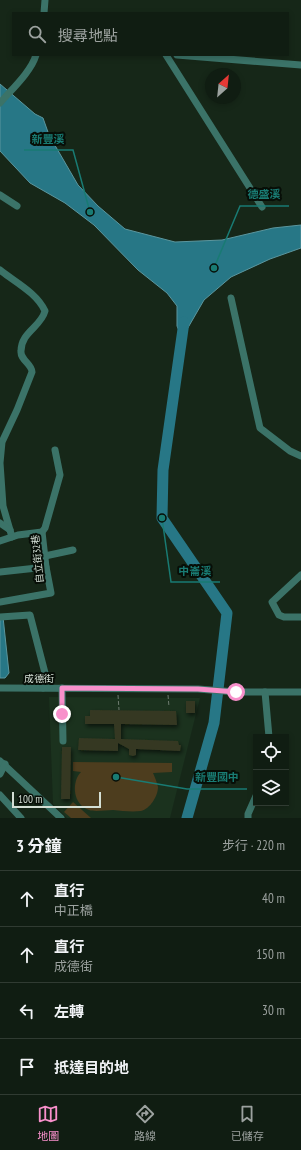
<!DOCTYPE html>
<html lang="zh-TW">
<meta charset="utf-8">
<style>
body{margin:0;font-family:"PT Sans Narrow","Noto Sans TC",sans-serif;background:#1e2a20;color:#f1f3f6}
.controls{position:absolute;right:12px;bottom:12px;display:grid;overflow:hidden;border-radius:0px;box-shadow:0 2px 6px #0003}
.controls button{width:36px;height:36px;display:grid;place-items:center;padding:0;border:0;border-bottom:1px solid #303b32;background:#101d12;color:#f1f3f6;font:20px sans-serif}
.compass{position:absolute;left:205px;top:68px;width:36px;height:36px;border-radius:50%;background:#101d12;box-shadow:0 2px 6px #0003;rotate:27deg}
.scale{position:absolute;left:12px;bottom:10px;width:89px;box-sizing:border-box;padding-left:4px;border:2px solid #d4dfd5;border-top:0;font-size:11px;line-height:14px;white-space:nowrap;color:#d4dfd5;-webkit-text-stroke:3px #070e07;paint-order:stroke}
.stop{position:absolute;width:12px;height:12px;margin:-9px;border:3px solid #f890cb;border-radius:50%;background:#fff}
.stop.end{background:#f890cb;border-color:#fff;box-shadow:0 1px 4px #0008}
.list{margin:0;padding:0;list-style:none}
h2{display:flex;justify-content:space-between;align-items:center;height:52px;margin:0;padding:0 16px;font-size:17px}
h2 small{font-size:13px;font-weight:400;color:#9ca29f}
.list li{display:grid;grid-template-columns:26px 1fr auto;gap:12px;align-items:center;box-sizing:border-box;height:56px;padding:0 16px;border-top:1px solid #303b32}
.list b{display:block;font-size:15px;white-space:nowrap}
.list p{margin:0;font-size:13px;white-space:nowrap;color:#9ca29f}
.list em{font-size:13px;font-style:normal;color:#9ca29f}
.icon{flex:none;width:22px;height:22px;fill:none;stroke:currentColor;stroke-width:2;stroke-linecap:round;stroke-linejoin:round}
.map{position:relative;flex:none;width:301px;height:818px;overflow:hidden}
.search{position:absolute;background:#101d12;box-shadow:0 2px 6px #0003;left:12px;right:12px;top:12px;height:44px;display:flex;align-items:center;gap:10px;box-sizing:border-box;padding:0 14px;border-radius:0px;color:#9ca29f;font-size:15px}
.sheet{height:276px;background:#101d12}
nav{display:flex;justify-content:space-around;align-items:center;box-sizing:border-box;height:56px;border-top:1px solid #303b32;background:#101d12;font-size:11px;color:#9ca29f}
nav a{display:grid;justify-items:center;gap:2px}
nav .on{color:#f890cb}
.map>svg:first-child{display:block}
.built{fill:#1b321e}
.green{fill:#4d3d1e}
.water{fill:#277786;stroke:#5b969e}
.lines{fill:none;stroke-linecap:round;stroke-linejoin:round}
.river{stroke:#277786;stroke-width:11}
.building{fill:#343822;filter:url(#shadow)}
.path{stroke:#6d7b6f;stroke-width:1;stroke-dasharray:4 2;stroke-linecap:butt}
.minor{stroke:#3b7368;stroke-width:7}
.route{stroke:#f890cb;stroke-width:5}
.labels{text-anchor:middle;stroke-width:4;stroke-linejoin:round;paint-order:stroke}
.street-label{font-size:10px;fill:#d4dfd5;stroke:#070e07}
.leader{fill:none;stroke:#197b73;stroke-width:1.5}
.callout-dot{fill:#197b73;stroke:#070e07;stroke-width:1.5}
.callout-label{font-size:11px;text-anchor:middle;font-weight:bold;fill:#197b73;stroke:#070e07;stroke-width:4;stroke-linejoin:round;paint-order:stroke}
</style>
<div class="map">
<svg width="301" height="818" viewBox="0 0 301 818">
<defs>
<filter id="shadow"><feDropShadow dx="1.5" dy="2.5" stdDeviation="2" flood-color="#0009"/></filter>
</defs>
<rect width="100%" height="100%" fill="#162718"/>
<!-- built -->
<path class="built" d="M49 697 200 698 170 818H67L53 804Z"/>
<!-- green -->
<g class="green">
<path d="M73 762 172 763V772L153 773C155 778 157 782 158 787 158 796 150 809 141 811 132 812 122 811 113 810 106 810 95 812 89 810 73 805 71 782 81 772L73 771Z"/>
<path d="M73 802 91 818H71L64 812Z"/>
</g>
<!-- water -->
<g class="water">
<path d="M0 84 35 114 43 118 49 135 78 185 98 206 125 229 175 242 222 240 273 228 301 225V248L270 259 231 277 204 300 182 338 177 326V306L167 293 138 270 94 225 65 203 30 183 0 151Z"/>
<path d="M0 617H3L9 673 5 678H0Z"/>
</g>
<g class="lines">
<!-- river -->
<path class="river" d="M184 322 163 470 162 518 227 613 214 723 187 818"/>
</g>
<!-- building -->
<g class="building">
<rect x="186" y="701" width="9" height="12"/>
<path d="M90 710 176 711 177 725 121 724V739L178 741 179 745H181L180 751 136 749V755L133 756 129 755V749L118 743V751L78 750 79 738 115 739 114 724H85V716H90Z"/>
<path d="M62 747H71L70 799H61Z"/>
</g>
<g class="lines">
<!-- path -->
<g class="path">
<path d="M118 695 119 710"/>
<path d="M168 695 169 707"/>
</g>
<!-- minor -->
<g class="minor">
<path d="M44 13 45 0"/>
<path d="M166 55 262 207"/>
<path d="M177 55 301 65"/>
<path d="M0 103C11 90 31 72 36 55"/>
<path d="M0 195 17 206"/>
<path d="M0 270C15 282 37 293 45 311 41 327 21 332 21 351 20 360 32 364 32 372L17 410 2 442 0 463 3 506 12 537"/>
<path d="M231 298 260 428 290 451 301 456"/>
<path d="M0 523 10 530"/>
<path d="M0 541 18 535 42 532"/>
<path d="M45 556 73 550"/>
<path d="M0 572 46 567"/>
<path d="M301 575 272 602 279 615 284 617H301"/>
<path d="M0 602 51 593 46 567 42 532 45 528 60 475 55 450"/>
<path d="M0 617 30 615 45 673 43 688"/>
<path d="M0 688 198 689 236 692H301"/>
<path d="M62 688 63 741"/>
<path d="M265 692 269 737"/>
<path d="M0 761 61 818"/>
<path d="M0 774 5 764"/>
<path d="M0 795 21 818"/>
<path d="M248 818V814L256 796"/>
</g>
</g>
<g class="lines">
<!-- route -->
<path class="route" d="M62 714V688L198 689 236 692"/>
</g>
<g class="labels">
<!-- street labels -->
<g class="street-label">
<text transform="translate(37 559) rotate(-96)" y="4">自立街32巷</text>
<text x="39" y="682">成德街</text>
</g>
</g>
<!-- callouts -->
<path class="leader" d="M90 212L73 150H24M214 268L240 206H289M162 518L171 582H220M116 777L187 789H247"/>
<g class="callout-dot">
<circle cx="90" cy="212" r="4"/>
<circle cx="214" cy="268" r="4"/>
<circle cx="162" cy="518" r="4"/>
<circle cx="116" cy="777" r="4"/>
</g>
<g class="callout-label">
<text x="48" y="143">新豐溪</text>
<text x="264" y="198">德盛溪</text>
<text x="195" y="575">中崙溪</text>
<text x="217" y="781">新豐國中</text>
</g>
</svg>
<div class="controls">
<button><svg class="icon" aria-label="locate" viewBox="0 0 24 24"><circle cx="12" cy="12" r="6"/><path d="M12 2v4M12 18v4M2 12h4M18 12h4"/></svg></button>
<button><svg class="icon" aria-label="layers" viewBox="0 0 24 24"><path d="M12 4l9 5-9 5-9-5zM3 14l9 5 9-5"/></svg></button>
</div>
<svg class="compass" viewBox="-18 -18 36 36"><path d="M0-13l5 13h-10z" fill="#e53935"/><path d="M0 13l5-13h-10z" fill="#9ca29f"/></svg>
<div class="scale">100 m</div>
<div class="stop" style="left:236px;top:692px"></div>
<div class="stop end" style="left:62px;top:714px"></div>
<div class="search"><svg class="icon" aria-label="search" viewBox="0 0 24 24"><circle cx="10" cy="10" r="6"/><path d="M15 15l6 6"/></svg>搜尋地點</div>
</div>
<section class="sheet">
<h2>3 分鐘<small>步行 · 220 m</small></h2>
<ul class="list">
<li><svg class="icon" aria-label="ahead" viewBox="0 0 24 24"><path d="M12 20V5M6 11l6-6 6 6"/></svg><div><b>直行</b><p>中正橋</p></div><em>40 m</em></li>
<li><svg class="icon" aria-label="ahead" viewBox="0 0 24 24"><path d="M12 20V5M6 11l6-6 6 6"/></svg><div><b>直行</b><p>成德街</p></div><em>150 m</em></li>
<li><svg class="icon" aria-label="left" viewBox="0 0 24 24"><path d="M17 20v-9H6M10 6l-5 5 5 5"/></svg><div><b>左轉</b></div><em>30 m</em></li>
<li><svg class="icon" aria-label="arrive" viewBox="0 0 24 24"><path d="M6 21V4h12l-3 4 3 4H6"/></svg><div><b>抵達目的地</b></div></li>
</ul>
</section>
<nav>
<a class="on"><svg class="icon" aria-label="map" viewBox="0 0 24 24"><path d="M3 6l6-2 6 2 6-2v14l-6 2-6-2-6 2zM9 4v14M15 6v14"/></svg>地圖</a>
<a><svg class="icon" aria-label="directions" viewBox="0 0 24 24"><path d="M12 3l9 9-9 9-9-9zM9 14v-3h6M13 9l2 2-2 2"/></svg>路線</a>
<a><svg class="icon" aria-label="saved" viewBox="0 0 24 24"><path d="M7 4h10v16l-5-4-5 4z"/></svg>已儲存</a>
</nav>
